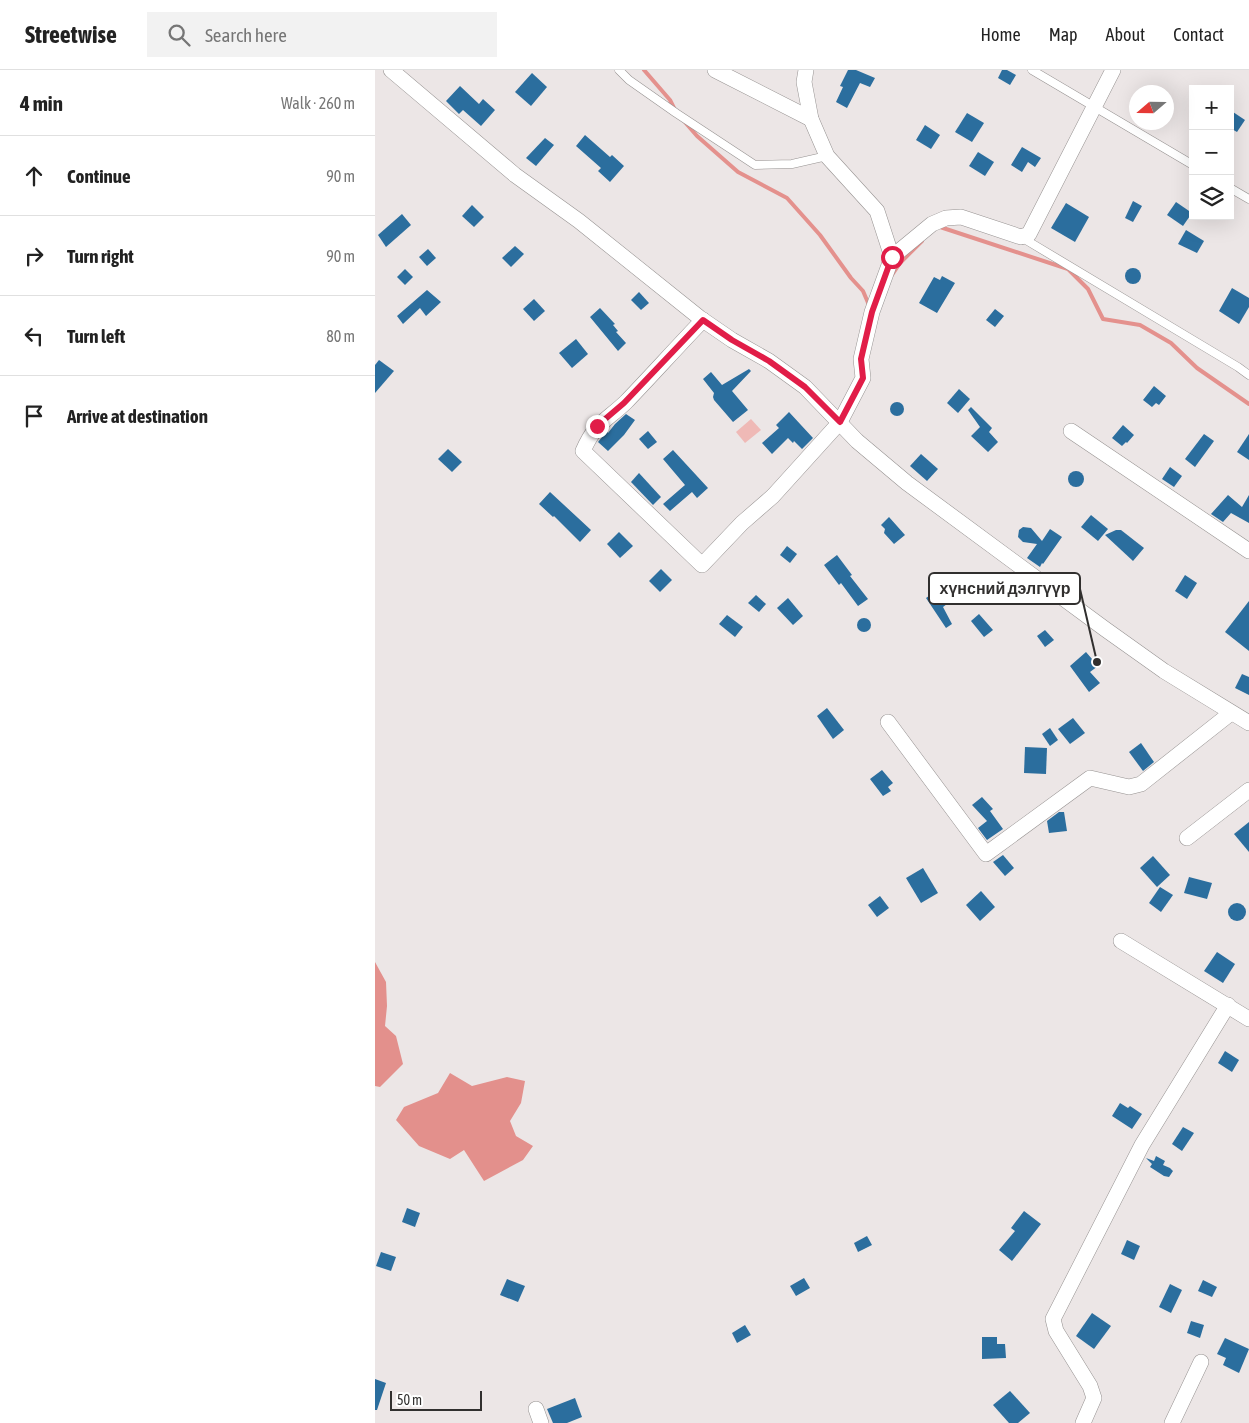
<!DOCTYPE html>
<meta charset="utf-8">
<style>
body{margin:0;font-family:"Asap Condensed",sans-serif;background:#f2f2f2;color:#222}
.controls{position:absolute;right:15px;top:15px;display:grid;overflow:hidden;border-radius:0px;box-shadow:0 5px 20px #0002}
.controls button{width:45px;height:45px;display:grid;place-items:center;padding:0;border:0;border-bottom:1px solid #e0e0e0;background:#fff;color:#222;font:25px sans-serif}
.compass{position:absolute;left:754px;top:15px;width:45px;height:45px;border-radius:50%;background:#fff;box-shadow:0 5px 20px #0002;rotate:250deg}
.scale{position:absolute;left:15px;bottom:12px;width:92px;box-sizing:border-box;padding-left:5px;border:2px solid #312f2e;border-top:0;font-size:14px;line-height:18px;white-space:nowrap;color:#312f2e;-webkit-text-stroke:4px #fff;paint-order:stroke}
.stop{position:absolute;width:15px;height:15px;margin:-11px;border:4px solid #e11d48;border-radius:50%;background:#fff}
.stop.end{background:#e11d48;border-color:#fff;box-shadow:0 1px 5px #0008}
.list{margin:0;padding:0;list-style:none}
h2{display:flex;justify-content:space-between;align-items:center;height:65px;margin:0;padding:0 20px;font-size:21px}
h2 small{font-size:16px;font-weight:400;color:#767676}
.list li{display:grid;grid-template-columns:32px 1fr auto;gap:15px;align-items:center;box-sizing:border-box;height:80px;padding:0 20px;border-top:1px solid #e0e0e0}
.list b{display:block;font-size:19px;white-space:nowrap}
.list em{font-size:16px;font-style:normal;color:#767676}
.icon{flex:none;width:28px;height:28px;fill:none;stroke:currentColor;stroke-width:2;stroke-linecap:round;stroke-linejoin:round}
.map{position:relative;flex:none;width:874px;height:1353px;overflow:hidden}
header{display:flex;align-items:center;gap:30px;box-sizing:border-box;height:70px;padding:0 25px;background:#fff;border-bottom:1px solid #e0e0e0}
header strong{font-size:24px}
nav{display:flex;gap:28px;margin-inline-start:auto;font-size:18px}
.search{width:350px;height:45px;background:#f2f2f2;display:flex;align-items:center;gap:12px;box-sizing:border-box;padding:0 18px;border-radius:0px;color:#767676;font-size:19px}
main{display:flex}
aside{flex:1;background:#fff}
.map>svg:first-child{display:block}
.green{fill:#efb9b6}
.forest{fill:#e3908c}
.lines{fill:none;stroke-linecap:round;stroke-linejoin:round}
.stream{stroke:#e4918d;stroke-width:4}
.building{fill:#2b6e9e}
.service-casing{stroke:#969291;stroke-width:9}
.minor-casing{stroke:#969291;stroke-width:16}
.service{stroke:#fff;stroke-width:8}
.minor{stroke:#fff;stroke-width:15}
.route{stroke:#e11d48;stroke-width:6}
.leader{fill:none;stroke:#312f2e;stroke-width:2}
.callout-dot{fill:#312f2e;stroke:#fff;stroke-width:2}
.callout{fill:#fff;stroke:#312f2e;stroke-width:2}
.callout-label{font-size:16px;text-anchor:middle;font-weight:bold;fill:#312f2e}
</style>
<header>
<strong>Streetwise</strong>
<div class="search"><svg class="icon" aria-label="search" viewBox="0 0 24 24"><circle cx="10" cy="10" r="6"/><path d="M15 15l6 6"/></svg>Search here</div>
<nav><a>Home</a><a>Map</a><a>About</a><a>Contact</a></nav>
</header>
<main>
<aside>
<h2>4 min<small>Walk · 260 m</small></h2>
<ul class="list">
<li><svg class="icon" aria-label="ahead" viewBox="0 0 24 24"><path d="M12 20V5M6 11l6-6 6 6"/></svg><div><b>Continue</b></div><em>90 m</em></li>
<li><svg class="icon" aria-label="right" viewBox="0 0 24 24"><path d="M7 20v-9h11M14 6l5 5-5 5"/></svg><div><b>Turn right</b></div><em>90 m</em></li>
<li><svg class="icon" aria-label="left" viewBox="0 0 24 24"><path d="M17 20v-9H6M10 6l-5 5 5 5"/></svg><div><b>Turn left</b></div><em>80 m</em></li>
<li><svg class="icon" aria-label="arrive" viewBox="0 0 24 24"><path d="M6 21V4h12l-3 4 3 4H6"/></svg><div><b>Arrive at destination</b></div></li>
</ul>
</aside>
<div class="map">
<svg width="874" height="1353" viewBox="0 0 874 1353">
<rect width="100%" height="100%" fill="#ece6e6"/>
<!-- green -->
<path class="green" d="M376 349 386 360 370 373 361 362Z"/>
<!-- forest -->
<g class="forest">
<path d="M0 892 11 912 12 936 10 956 21 966 28 994 5 1017 0 1016Z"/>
<path d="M75 1003 97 1016 132 1007 150 1011 146 1033 135 1051 141 1066 158 1076 148 1090 109 1111 89 1080 75 1089 44 1076 21 1050 29 1037 63 1023Z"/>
</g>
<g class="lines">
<!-- stream -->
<g class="stream">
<path d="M269 0 295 30 300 40"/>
<path d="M309 51 322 66 363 102 412 128 445 165 476 208 488 221 494 235"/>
<path d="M562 156 693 199 713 219 728 249 765 255 796 273 822 298 874 334"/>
<path d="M517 205 525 193 547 171"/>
</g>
</g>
<!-- building -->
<g class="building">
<path d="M473 0H481L500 8 495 17 485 13 472 38 461 32 468 17 465 16Z"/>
<path d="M627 0H632L641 5 635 15 623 8Z"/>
<path d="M157 3 172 17 156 36 140 22Z"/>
<path d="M85 16 104 34 108 29 120 40 106 56 88 40 84 44 71 31Z"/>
<path d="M855 40 870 50 862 62 855 58Z"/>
<path d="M592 43 609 53 597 72 580 62Z"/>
<path d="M550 55 565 65 556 79 541 70Z"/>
<path d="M210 65 235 87 237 85 249 96 235 112 223 101 226 98 201 76Z"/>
<path d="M170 68 179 75 161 96 151 88Z"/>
<path d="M647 77 666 88 660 97 653 92 647 102 636 95Z"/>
<path d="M603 82 619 92 610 106 594 96Z"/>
<path d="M758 131 767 136 758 152 750 148Z"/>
<path d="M801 132 817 143 808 156 792 145Z"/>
<path d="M691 133 714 147 700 172 676 158Z"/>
<path d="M97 135 109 147 99 157 87 146Z"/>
<path d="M27 144 36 155 11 177 3 165Z"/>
<path d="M811 160 829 171 822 183 803 174Z"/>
<path d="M140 176 149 184 136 197 127 188Z"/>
<path d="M53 179 61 188 52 196 44 187Z"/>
<circle cx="758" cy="206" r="8"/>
<path d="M30 199 38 207 30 215 22 207Z"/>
<path d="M567 206 580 213 562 243 544 233 559 207 565 210Z"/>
<path d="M857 218 874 228V237L864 254 844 241Z"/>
<path d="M52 220 66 232 51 246 45 238 28 254 22 246Z"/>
<path d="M264 222 274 233 266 240 256 230Z"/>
<path d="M159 229 170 241 159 251 148 239Z"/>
<path d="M225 238 240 254 238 255 243 261 241 262 251 273 243 281 215 247Z"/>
<path d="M620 239 629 246 620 257 611 250Z"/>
<path d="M201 269 213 284 197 298 184 283Z"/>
<path d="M4 290 19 301 0 323V295Z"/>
<path d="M374 299 376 301 357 321 373 340 358 352 339 330 338 327 339 323 328 309 336 302 347 315Z"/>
<path d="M779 316 791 326 784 335 781 333 777 337 768 330Z"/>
<path d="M584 319 595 329 583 343 572 333Z"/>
<circle cx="522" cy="339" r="7"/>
<path d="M596 337 617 358 614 362 623 372 613 382 596 366 605 357 593 340Z"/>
<path d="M414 342 438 368 427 379 419 371 418 373 413 368 397 384 387 373 404 358 401 355Z"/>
<path d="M251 344 260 350 249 365 233 381 223 372 232 361 233 363 240 354Z"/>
<path d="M748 355 759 365 752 373 751 372 747 376 737 368Z"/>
<path d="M273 361 282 372 273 379 264 369Z"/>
<path d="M829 364 839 371 820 397 810 389Z"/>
<path d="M874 364V390L862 382Z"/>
<path d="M73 379 87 392 77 402 63 389Z"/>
<path d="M298 380 333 418 322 428 317 422 295 441 288 434 310 415 288 389Z"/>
<path d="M546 384 563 399 552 411 535 396Z"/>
<path d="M795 397 807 406 799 417 787 409Z"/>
<circle cx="701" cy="409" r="8"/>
<path d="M264 403 286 427 278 435 256 412Z"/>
<path d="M175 422 216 460 205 472 179 446 178 447 164 434Z"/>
<path d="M853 425 867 437 874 425V453L856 443 848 452 836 444Z"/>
<path d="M716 445 733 459 723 471 706 457Z"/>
<path d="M514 447 530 465 519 474 509 463 510 459 506 455Z"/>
<path d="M648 457 656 458 667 471 675 459 687 467 668 494 667 493 665 497 652 488 662 474 648 472 643 467 644 460Z"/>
<path d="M741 460H746L769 478 758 491 730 465Z"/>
<path d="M244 462 258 476 245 488 232 474Z"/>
<path d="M412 476 422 484 415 493 405 485Z"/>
<path d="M462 485 477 505 475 506 493 529 483 536 466 513 464 515 449 495Z"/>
<path d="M286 499 297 510 285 522 274 511Z"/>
<path d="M810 505 822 513 812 529 800 521Z"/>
<path d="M567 517 576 531 568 537 577 554 571 558 551 528Z"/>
<path d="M381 525 391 534 384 542 373 533Z"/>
<path d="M413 528 428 546 418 555 402 538Z"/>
<path d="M874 531V581L850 562Z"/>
<path d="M604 544 618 560 609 567 596 551Z"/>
<path d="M352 545 368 557 360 567 344 554Z"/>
<circle cx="489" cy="555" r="7"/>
<path d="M670 560 679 570 670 577 662 566Z"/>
<path d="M711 582 723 596 715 602 725 613 714 622 695 596Z"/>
<path d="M867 604 874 607V625L860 618Z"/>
<path d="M452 638 469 660 458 669 442 646Z"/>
<path d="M698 648 710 663 695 674 683 659Z"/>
<path d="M675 658 683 670 675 676 667 664Z"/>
<path d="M766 673 779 692 768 701 754 682Z"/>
<path d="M650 677 672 678 671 704 649 703Z"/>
<path d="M507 700 518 713 513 717 516 721 508 726 495 709Z"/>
<path d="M607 727 618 739 615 741 628 759 612 770 603 758 612 751 597 735Z"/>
<path d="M684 742H689L692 761 674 763 672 751Z"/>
<path d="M874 752V782L859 764Z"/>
<path d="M628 785 639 798 630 806 618 792Z"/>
<path d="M778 786 795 805 782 817 765 798Z"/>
<path d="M548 798 563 823 546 833 531 808Z"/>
<path d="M814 807 837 813 832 829 809 823Z"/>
<path d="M785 817 798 825 786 842 774 833Z"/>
<path d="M606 821 620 837 605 851 591 835Z"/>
<path d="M505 826 514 838 502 847 493 835Z"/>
<circle cx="862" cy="842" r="9"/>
<path d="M842 882 860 894 848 913 829 901Z"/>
<path d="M850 981 864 990 857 1002 843 993Z"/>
<path d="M745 1033 753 1038 755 1036 767 1044 757 1059 737 1046Z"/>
<path d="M808 1057 819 1063 807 1081 797 1074Z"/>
<path d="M781 1086 790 1091 788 1095 795 1098 798 1101 794 1107 789 1106 775 1097 777 1094 771 1088 779 1091Z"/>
<path d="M32 1138 45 1143 40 1157 27 1152Z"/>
<path d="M649 1141 666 1154 637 1191 624 1180 640 1161 636 1158Z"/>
<path d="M492 1166 497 1175 483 1182 479 1173Z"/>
<path d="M752 1170 765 1176 759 1190 746 1184Z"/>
<path d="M6 1182 21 1187 16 1201 1 1196Z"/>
<path d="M429 1208 435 1218 421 1226 415 1216Z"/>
<path d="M132 1209 150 1216 143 1232 125 1225Z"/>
<path d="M828 1210 842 1217 837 1227 823 1221Z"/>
<path d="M795 1214 807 1220 796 1243 784 1237Z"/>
<path d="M717 1243 736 1256 719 1279 701 1266Z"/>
<path d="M816 1251 829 1255 825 1268 812 1263Z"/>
<path d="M370 1255 376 1265 362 1273 357 1263Z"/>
<path d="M607 1267H622V1274H630L631 1288 607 1289Z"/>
<path d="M850 1268 874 1279 864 1303 848 1295 851 1288 842 1284Z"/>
<path d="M0 1309 11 1313 2 1340H0Z"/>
<path d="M635 1321 655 1343 643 1353H634L618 1335Z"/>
<path d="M200 1328 207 1347 192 1353H178L172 1339Z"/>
</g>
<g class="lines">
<defs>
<g id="service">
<path d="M244 0 254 10 301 43 380 95 417 94 452 86"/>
<path d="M657 0 818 95"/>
<path d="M855 118 874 129"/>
<path d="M646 167 863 297 874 305"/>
</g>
<g id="minor">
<path d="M16 0 140 105 204 151 325 248 357 270 394 291 430 317 482 371 532 413 730 559 789 601 874 653"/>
<path d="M340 0 436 49"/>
<path d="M431 0 429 12 436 49 452 86 502 141 517 187"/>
<path d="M328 250C302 277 277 305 251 332 231 351 220 353 208 381L327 495 367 453 398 426 465 352 488 308 486 289 497 242 517 187 557 154 571 148 586 147 646 167 654 164 738 0"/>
<path d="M696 361 874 481"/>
<path d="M513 652 611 784 715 708 754 717 766 714 856 643"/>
<path d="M812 768 874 720"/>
<path d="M746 871 874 949"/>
<path d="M161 1339 166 1353"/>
<path d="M708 1353 719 1328 715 1316 681 1261 678 1249 767 1075 853 935"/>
<path d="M797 1353 826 1292"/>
</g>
</defs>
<!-- service casing -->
<use href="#service" class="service-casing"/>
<!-- minor casing -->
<use href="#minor" class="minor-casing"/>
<!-- service -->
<use href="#service" class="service"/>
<!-- minor -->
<use href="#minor" class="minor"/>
</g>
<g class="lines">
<!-- route -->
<path class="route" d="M222 356 249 333 328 250 357 270 394 291 430 317 465 352 488 308 486 289 497 242 517 187"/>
</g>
<!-- callouts -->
<path class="leader" d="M722 592L705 519"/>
<circle class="callout-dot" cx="722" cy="592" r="5"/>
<rect class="callout" x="554" y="503" width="151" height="31" rx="5"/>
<g class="callout-label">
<text x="630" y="524">хүнсний дэлгүүр</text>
</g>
</svg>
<div class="controls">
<button>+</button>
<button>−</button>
<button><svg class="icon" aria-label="layers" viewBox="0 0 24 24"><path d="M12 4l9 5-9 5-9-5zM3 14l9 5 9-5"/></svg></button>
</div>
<svg class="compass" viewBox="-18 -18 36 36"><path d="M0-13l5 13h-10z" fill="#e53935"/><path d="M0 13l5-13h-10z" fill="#767676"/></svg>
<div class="scale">50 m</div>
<div class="stop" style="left:517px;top:187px"></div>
<div class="stop end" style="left:222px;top:356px"></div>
</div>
</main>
